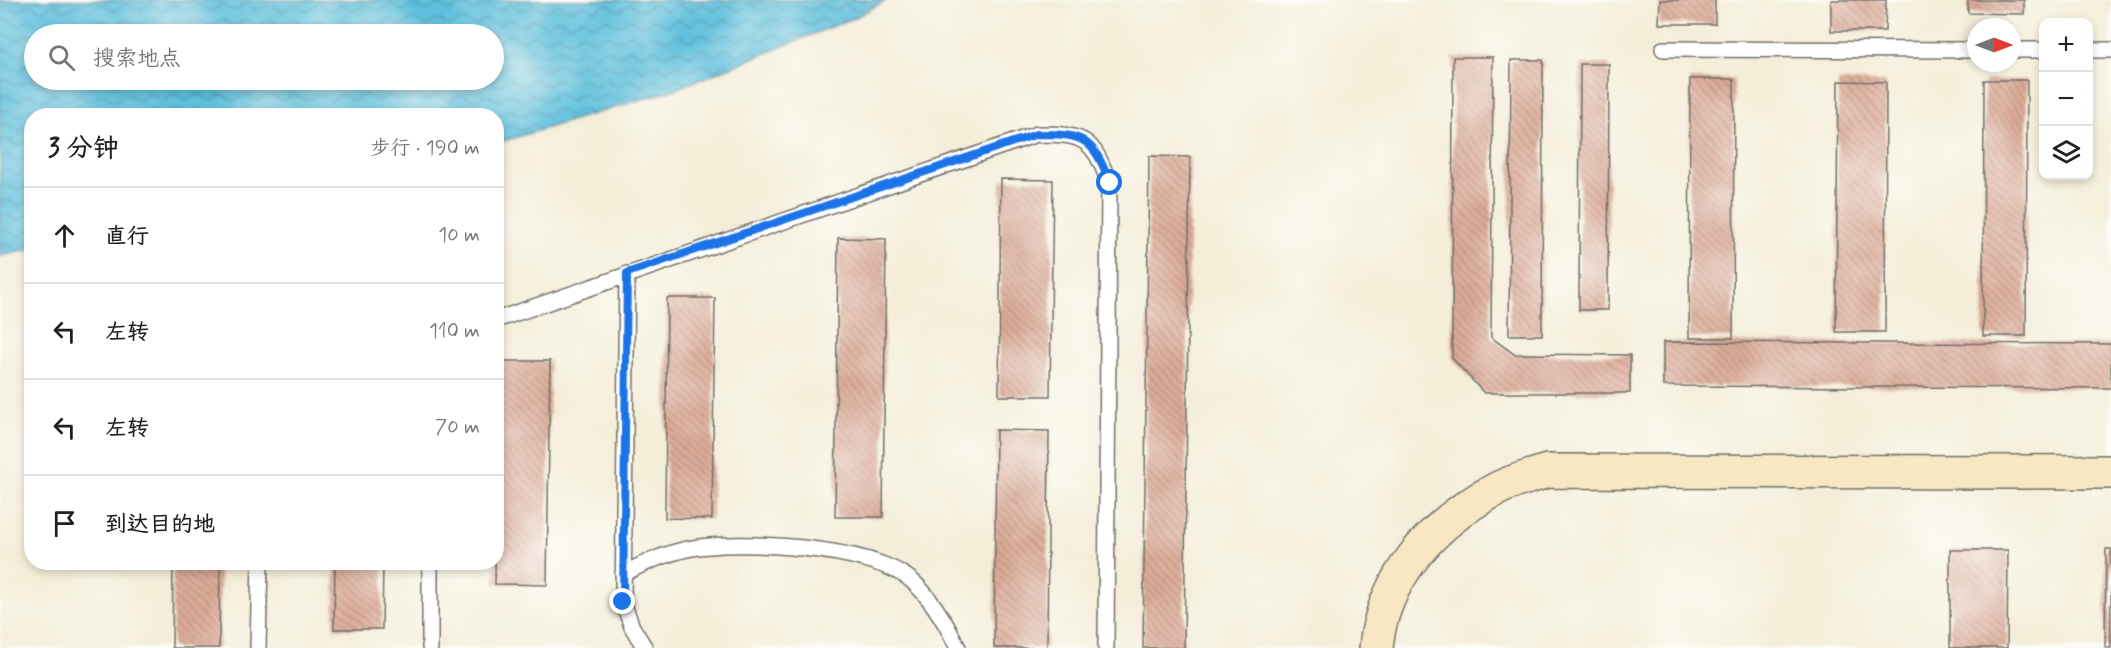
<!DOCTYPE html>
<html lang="zh">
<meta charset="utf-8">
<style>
body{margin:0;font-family:Mynerve,"LXGW WenKai TC",sans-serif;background:#f2f2f2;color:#202124}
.controls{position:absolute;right:18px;top:18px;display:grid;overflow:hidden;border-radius:12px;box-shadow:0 3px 9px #0003}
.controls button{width:54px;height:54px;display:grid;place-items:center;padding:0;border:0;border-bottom:2px solid #e0e0e0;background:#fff;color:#202124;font:30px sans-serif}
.compass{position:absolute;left:1967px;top:18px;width:54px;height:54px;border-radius:50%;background:#fff;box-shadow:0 3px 9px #0003;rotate:90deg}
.stop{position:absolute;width:18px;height:18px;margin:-14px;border:4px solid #1a73e8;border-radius:50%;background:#fff}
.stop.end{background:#1a73e8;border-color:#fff;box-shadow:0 2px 6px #0008}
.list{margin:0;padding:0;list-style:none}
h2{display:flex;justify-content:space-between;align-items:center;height:78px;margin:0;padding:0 24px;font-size:26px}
h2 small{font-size:20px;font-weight:400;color:#757577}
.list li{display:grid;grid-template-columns:39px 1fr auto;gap:18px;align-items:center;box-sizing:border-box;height:96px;padding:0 24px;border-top:2px solid #e0e0e0}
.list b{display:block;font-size:22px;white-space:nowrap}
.list em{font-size:20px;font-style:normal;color:#757577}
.icon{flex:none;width:33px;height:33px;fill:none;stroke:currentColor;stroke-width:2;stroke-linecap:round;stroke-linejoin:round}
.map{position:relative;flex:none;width:2111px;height:648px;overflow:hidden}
.search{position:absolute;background:#fff;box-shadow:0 3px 9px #0003;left:24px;top:24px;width:480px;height:66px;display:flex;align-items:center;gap:15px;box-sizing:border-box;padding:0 21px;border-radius:33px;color:#757577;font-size:22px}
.panel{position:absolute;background:#fff;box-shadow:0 3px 9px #0003;left:24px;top:108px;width:480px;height:462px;border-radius:24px}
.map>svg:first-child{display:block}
.water{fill:url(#water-waves);stroke:#457684;stroke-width:1.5;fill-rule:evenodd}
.building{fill:url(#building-back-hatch)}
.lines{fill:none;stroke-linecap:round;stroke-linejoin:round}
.lane-casing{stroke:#716f68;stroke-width:18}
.secondary-casing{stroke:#716f68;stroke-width:36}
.lane{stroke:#fff;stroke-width:15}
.secondary{stroke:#f7e8c3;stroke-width:33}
.route{stroke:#1a73e8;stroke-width:8}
</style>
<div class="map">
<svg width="2111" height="648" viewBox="0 0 2111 648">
<defs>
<pattern id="water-waves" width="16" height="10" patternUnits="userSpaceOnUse" patternTransform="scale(1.5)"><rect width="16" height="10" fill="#5fc0dd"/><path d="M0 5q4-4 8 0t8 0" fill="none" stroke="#4f9cb3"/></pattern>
<pattern id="building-back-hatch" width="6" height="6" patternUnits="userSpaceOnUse" patternTransform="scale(1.5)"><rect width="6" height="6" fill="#ddac99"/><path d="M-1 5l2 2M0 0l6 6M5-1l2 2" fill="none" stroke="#b38c7d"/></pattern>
</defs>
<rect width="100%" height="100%" fill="#fdfcf7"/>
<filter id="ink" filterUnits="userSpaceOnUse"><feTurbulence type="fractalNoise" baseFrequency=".0167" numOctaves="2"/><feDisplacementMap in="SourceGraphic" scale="12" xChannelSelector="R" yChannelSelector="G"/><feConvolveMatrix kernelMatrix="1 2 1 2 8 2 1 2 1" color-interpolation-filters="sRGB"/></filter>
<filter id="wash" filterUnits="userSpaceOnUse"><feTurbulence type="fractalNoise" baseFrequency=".008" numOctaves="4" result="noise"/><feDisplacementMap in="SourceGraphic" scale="24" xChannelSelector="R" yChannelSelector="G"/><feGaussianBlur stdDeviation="1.35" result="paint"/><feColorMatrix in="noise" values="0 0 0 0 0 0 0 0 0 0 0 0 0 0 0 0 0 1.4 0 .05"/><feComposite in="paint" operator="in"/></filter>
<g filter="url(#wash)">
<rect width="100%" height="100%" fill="#f4eed9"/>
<!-- water -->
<path class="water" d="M0 0H887L856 17 676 89 497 143 496 116H32L31 250 0 256ZM34 34H494V80H34Z"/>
<g id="blocks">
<!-- building -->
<g class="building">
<path d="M1660 0H1715V24H1659Z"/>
<path d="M1831 0H1886L1885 31H1831Z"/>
<path d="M1968 0H2024V14L1968 13Z"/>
<path d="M1453 57H1493L1491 337 1514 354 1630 355V393H1484L1452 358Z"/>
<path d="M1511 60H1543L1542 335H1509Z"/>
<path d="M1580 64H1609L1608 310H1579Z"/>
<path d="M1690 79H1734L1733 338H1689Z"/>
<path d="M1984 80H2027L2026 336H1983Z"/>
<path d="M1838 81 1886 82 1885 332H1836Z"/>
<path d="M1149 156 1190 157 1184 648H1143Z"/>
<path d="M1001 179 1053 180 1050 396H999Z"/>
<path d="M838 238 886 239 883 517H835Z"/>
<path d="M667 298H715L712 519 665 518Z"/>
<path d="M1663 342 2111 344V388L1663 386Z"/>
<path d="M497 361H550L547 585 495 584Z"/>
<path d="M996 430 1049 431 1047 648H994Z"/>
<path d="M2106 549H2111V648H2105Z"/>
<path d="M1950 550H2008L2007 648H1950Z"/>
<path d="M173 562H220L219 648H172Z"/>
<path d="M335 562H383L382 629H334Z"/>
</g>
</g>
</g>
<g filter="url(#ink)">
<use href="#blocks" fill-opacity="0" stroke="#716f68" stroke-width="1.5"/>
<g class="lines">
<defs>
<g id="lane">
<path d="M1663 49 1976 50"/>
<path d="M2012 50H2044"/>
<path d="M2088 50H2111"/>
<path d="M627 274 623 602 632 627 645 648"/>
<path d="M496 320 1037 134C1084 134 1093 138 1109 183L1106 648"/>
<path d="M623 574C644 563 664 554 687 549 738 539 870 546 911 580 931 597 947 625 958 648"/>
<path d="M258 648 260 562"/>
<path d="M430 648V562"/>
</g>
<path id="secondary" d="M1376 648C1382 578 1435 521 1495 490 1511 481 1530 477 1547 471L2111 472"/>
</defs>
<!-- lane casing -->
<use href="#lane" class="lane-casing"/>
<!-- secondary casing -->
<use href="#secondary" class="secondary-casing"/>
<!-- lane -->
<use href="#lane" class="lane"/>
<!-- secondary -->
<use href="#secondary" class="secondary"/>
</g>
</g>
<g class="lines" filter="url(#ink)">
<!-- route -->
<path class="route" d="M623 602 627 273 1037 134C1084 134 1093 138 1110 183"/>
</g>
</svg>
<div class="controls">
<button>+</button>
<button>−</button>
<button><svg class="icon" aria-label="layers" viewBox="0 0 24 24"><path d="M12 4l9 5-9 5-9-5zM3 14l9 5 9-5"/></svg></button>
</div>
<svg class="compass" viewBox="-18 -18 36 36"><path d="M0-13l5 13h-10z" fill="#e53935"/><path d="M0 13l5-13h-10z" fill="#757577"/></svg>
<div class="stop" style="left:1110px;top:183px"></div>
<div class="stop end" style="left:623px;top:602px"></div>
<div class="search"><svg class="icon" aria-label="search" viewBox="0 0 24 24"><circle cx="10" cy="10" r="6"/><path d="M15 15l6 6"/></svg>搜索地点</div>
<section class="panel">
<h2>3 分钟<small>步行 · 190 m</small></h2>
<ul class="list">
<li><svg class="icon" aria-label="ahead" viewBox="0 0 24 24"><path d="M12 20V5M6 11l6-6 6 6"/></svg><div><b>直行</b></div><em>10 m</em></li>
<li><svg class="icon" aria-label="left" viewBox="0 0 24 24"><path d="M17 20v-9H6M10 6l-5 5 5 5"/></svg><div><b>左转</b></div><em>110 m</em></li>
<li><svg class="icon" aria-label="left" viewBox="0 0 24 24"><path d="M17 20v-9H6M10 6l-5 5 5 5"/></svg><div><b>左转</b></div><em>70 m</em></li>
<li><svg class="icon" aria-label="arrive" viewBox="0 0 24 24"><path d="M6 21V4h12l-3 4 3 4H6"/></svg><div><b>到达目的地</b></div></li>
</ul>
</section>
</div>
